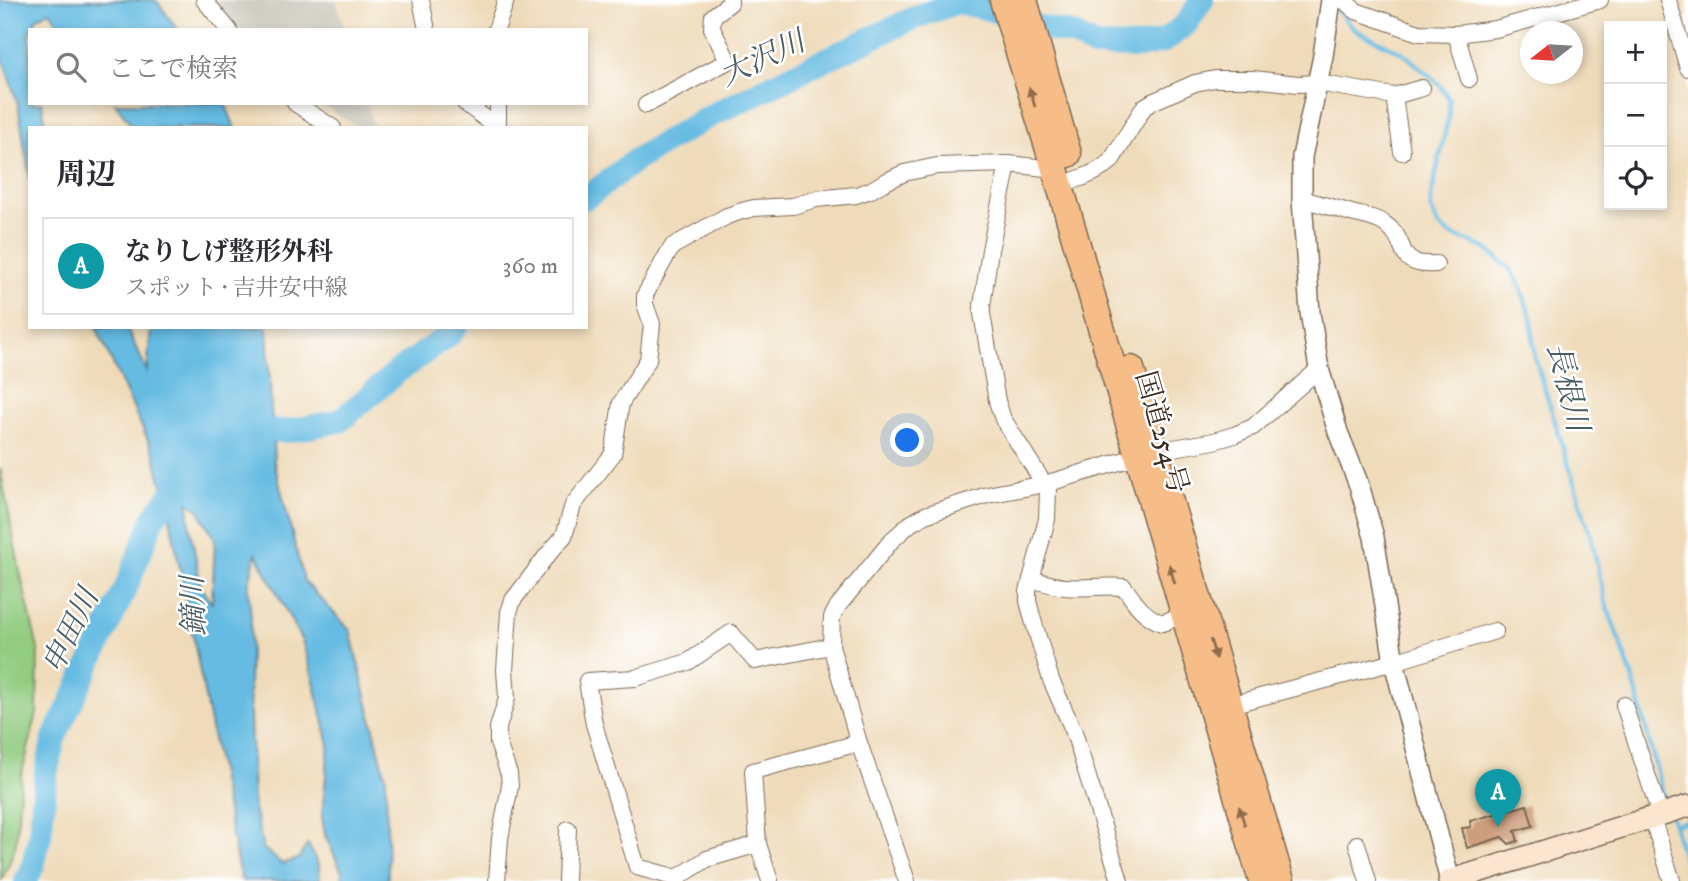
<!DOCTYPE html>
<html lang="ja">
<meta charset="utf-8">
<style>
body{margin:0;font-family:"IM FELL DW Pica","Noto Serif JP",serif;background:#f7f7f7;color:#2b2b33}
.controls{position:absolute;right:21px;top:21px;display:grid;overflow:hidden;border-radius:0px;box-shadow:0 4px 10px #0003}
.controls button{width:63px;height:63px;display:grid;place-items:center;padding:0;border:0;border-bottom:2px solid #e1e1e2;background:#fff;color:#2b2b33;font:35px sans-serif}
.compass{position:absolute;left:1520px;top:21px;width:63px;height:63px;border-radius:50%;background:#fff;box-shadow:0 4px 10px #0003;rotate:253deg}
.you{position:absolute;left:908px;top:441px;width:24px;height:24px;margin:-18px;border:5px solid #fff;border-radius:50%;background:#1a73e8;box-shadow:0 0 0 10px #1a73e833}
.badge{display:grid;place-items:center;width:46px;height:46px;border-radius:50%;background:#7c3aed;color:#fff;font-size:23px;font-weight:700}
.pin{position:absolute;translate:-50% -58px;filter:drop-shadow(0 2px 4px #0008)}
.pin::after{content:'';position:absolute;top:37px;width:24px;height:21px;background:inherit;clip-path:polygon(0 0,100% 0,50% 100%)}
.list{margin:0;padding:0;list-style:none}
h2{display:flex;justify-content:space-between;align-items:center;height:91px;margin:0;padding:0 28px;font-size:30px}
h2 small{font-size:23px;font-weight:400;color:#7c7c81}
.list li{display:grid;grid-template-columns:46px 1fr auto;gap:21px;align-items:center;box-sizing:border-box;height:98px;margin:0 14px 14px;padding:0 14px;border:2px solid #e1e1e2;border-radius:0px}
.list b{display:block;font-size:26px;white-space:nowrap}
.list p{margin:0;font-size:23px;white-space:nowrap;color:#7c7c81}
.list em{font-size:23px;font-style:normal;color:#7c7c81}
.icon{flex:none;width:38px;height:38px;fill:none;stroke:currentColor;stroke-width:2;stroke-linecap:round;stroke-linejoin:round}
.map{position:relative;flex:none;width:1688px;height:881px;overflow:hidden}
.search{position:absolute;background:#fff;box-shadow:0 4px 10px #0003;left:28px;top:28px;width:560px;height:77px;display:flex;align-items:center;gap:18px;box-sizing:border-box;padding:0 24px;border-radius:0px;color:#7c7c81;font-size:26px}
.panel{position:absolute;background:#fff;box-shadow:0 4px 10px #0003;left:28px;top:126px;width:560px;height:203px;border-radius:0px}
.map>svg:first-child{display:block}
.industrial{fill:#c8c4b8}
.green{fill:#91cc80;stroke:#667b4f;stroke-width:2}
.water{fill:#65bbe2;stroke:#507280;stroke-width:2;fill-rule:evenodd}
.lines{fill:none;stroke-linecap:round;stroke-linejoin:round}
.stream{stroke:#65bbe2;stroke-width:4.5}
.river{stroke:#65bbe2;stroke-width:24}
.building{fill:#ce9d7b}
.minor-casing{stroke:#7a6855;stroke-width:18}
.tertiary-casing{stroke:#7a6855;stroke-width:22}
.secondary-casing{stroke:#7a6855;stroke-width:24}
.trunk-casing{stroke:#7a6855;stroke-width:29}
.minor{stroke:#fff;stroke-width:16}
.tertiary{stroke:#fff;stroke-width:19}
.secondary{stroke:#fce5cf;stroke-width:21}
.trunk{stroke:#f7bd88;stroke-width:26}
.oneway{fill:#906c4e}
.labels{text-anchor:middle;stroke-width:5;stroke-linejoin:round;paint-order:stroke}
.street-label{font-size:28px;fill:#3b2a1e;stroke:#fff}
.water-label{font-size:30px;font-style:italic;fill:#4a5d63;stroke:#fff}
</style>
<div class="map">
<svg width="1688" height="881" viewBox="0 0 1688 881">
<rect width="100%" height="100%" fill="#fff"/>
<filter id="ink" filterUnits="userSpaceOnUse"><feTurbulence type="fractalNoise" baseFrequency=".0143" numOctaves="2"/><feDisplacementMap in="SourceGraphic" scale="14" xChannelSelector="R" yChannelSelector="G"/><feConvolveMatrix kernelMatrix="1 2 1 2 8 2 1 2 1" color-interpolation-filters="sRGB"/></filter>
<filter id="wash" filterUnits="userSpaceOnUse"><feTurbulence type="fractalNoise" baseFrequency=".00686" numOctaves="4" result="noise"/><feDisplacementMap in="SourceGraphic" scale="28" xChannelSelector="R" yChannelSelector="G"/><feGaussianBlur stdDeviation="1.57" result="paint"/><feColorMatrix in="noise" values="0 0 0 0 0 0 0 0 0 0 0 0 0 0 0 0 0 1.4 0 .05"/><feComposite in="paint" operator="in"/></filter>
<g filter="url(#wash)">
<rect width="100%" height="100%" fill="#efdbba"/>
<!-- industrial -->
<g class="industrial">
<path d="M215 0H336L345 30H239Z"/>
<path d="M318 103H367L374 128 359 127Z"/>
</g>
<!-- green -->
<path class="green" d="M0 468 20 572 38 649 37 713 21 777 16 843 9 864 1 881Z"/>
<!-- water -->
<g class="water">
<path d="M0 0H156L178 30H63L50 11 36 19 33 30H30V103H42L46 128H30V181L18 104 0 51Z"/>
<path d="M115 103H225L235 128H134Z"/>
<path d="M96 327H126L147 371 151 327H267L274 462 304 581 350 630 386 779 388 881H342V872L325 835 322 816 329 745 313 677 302 641 256 553 248 587 251 617 249 684 253 804 263 848 282 864 298 859 308 844 319 867 320 881H242L238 867 170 518 154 453ZM188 502 198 509 215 539 212 603 201 587 190 527Z"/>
</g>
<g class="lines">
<!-- stream -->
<g class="stream">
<path d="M1336 9 1355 30 1403 53 1439 84 1449 99V115L1431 196V209L1438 225 1449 234 1485 248 1509 268 1518 281 1531 317 1535 358 1591 537 1605 601 1633 679 1666 806"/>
<path d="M1671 817 1688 873"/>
<path d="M1674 825 1688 821"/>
</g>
<!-- river -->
<g class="river">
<path d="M586 198 637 159 706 118 810 67 916 17 958 2 989 9 1040 27 1072 34 1095 46 1140 47 1164 41 1187 23 1202 0"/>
<path d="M239 430 288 431 340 421 397 372 449 335 456 327"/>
<path d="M26 881 33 865 40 835 46 773 54 738 126 588 154 517 185 476"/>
</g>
</g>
<g id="blocks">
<!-- building -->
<path class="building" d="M1527 805 1533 826 1515 831 1518 841 1509 844 1502 837 1467 848 1462 828 1471 827 1470 821Z"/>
</g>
</g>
<g filter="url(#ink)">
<use href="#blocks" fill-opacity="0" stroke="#7a6855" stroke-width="2"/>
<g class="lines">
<defs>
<g id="minor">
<path d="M204 0 229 30"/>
<path d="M421 0 427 30"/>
<path d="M1343 0 1356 11 1419 33 1456 34 1496 29 1600 0"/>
<path d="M1668 0 1688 68"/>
<path d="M496 30 506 0"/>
<path d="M1456 34 1469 79"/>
<path d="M1394 96 1402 152"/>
<path d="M295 103 333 128"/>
<path d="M465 103 498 128"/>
<path d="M498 103V128"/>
<path d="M646 105 728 61 712 28 713 16 730 3V0"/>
<path d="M1008 164 990 250 982 306V314L997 401 1003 419 1048 490 1047 519 1028 591V601L1033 620 1051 680 1074 732 1120 881"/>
<path d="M1075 180C1088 176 1100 171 1111 161L1144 107 1152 102 1195 83 1215 79H1253L1298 84 1317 83 1394 96 1422 88"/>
<path d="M1302 199C1320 204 1338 209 1355 214 1365 216 1377 218 1386 225 1411 242 1392 267 1436 264"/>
<path d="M1031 579C1042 582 1054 586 1065 587 1085 589 1104 585 1124 587 1135 603 1143 616 1162 623L1183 615"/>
<path d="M1230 705 1394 662 1495 631"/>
<path d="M1624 705 1660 814"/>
<path d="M1652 817 1672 881"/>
<path d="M1357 844 1368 881"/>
<path d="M677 878 637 867 594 724 587 681 635 678 688 662 731 633 755 661 831 646"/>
<path d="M497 881 500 838 510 786 509 774 498 743V728L507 698 505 670 509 612 513 600 545 558 564 536 573 505 613 454 621 403 648 360 652 324 645 304V295L667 255 673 246 727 216 742 211 754 208 793 206 816 199 856 195 871 190 883 183 904 173 937 166 1008 164 1055 169"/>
<path d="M566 881 568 829"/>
<path d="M678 881 677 878 707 859 758 844"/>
<path d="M770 881 758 844 753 771 859 743"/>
<path d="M907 881 859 743 831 646 832 617 838 606 892 540 910 524 925 515 987 495 1045 484 1156 451 1214 441 1234 435 1253 427 1319 369"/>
</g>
<path id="tertiary" d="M1331 0 1323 56 1302 157V199L1310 312 1319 369 1338 432 1359 485 1374 537 1394 662 1450 881"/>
<path id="secondary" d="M1449 881 1688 806"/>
<g id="trunk">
<path d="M1003 0 1055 169 1262 881"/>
<path d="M1024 0 1068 154"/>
<path d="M1131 369 1281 881"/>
</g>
</defs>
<!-- minor casing -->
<use href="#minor" class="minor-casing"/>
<!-- tertiary casing -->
<use href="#tertiary" class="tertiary-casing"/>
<!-- secondary casing -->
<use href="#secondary" class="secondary-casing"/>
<!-- trunk casing -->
<use href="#trunk" class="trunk-casing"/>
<!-- minor -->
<use href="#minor" class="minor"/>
<!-- tertiary -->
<use href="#tertiary" class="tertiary"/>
<!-- secondary -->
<use href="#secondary" class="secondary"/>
<!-- trunk -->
<use href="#trunk" class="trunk"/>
</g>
<!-- one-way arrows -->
<defs><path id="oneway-solid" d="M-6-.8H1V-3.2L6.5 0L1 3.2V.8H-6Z" transform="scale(1.75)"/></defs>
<g class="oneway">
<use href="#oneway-solid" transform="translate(1032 97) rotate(-107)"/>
<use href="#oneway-solid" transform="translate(1172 574) rotate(-106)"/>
<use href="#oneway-solid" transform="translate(1213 649) rotate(74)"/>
<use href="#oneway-solid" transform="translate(1242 816) rotate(-107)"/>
</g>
</g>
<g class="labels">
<!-- street labels -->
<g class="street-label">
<text transform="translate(1163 432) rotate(74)" y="10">国道254号</text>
</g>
<!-- water labels -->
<g class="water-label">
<text transform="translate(762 58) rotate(-25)" y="10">大沢川</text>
<text transform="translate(1568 387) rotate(76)" y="10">長根川</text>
<text transform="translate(193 606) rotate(-92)" y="10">鏑川</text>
<text transform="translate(70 631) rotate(-64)" y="10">申田川</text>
</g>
</g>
</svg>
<div class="controls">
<button>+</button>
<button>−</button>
<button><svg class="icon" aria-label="locate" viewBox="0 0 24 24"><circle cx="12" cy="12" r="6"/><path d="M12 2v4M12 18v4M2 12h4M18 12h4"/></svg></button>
</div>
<svg class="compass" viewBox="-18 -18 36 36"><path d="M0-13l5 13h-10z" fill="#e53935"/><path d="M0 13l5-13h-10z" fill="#7c7c81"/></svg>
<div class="you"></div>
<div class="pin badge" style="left:1498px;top:827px;background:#0f9aa8">A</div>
<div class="search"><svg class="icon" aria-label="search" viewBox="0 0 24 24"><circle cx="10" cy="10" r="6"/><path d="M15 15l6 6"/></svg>ここで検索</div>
<section class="panel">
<h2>周辺<small></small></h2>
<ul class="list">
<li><span class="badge" style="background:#0f9aa8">A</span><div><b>なりしげ整形外科</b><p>スポット · 吉井安中線</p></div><em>360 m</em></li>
</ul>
</section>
</div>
